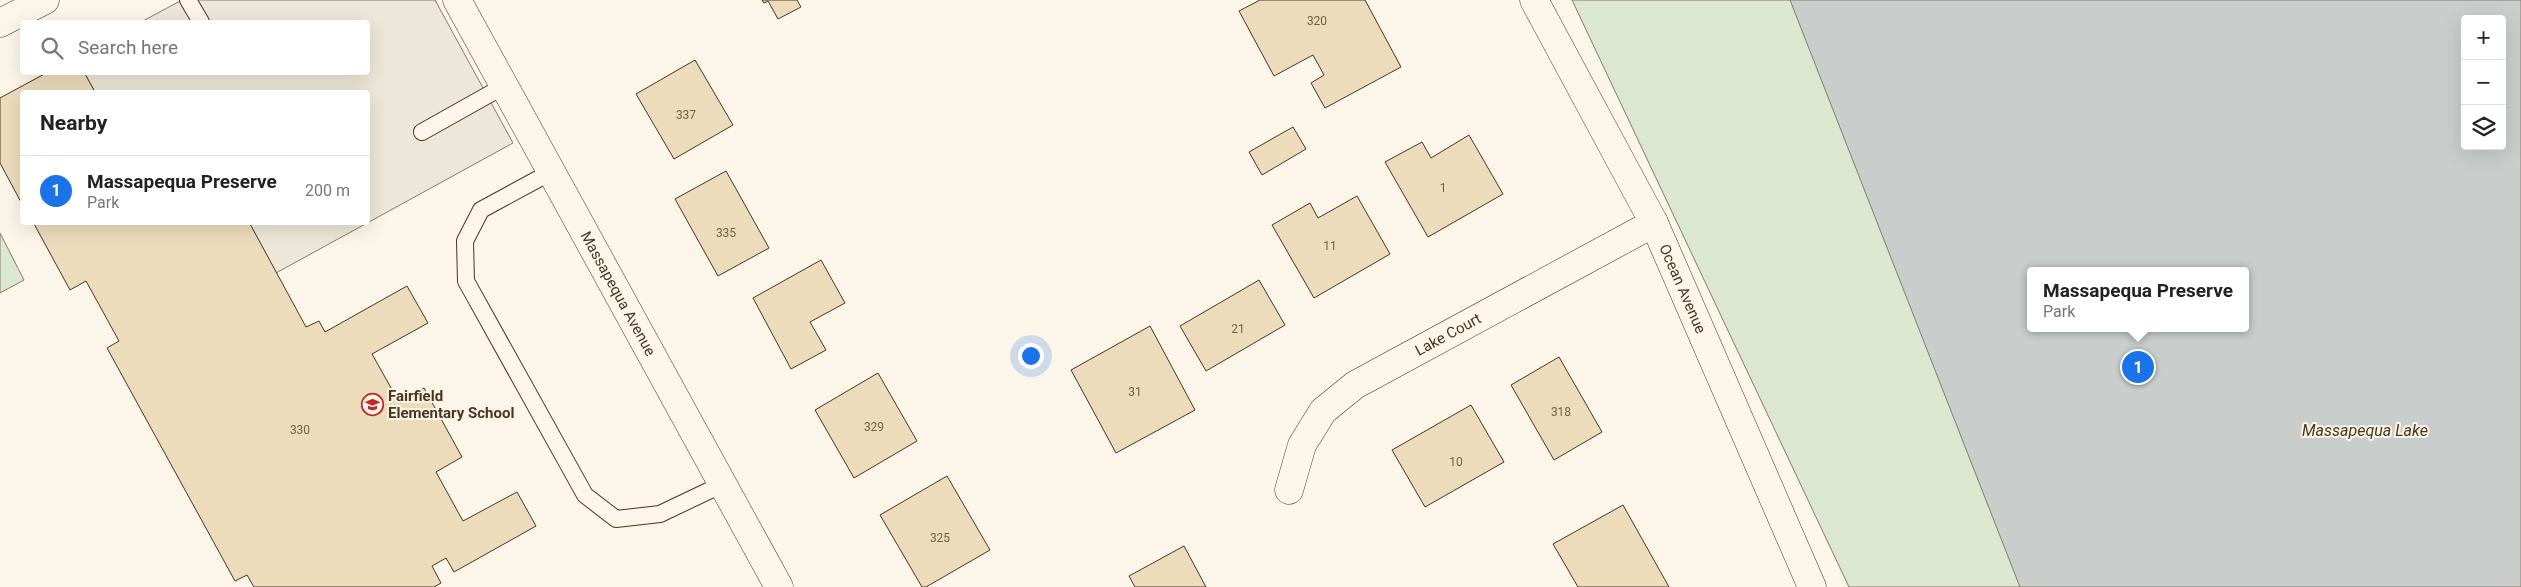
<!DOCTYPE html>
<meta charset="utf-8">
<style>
body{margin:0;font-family:Roboto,sans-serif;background:#f2f2f2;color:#222}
.controls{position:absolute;right:15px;top:15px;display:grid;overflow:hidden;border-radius:5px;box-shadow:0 5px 20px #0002}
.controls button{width:45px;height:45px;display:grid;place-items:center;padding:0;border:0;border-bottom:1px solid #e0e0e0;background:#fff;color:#222;font:25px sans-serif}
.you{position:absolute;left:1030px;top:355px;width:18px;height:18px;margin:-12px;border:4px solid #fff;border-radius:50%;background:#1a73e8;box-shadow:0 0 0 8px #1a73e833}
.badge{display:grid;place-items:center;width:32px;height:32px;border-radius:50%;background:#1a73e8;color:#fff;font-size:16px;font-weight:700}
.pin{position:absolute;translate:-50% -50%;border:2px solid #fff;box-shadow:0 1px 5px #0006}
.popup{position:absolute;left:2027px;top:267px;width:222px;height:65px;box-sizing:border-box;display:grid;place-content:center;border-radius:5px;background:#fff;filter:drop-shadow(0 1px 4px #0005);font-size:16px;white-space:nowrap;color:#767676}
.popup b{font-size:19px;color:#222}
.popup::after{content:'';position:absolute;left:50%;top:100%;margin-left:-10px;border:10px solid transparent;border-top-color:#fff}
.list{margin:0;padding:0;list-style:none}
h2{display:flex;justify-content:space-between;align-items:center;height:65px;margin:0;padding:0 20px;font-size:21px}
h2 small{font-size:16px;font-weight:400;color:#767676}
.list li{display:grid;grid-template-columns:32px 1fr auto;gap:15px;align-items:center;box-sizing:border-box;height:70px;padding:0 20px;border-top:1px solid #e0e0e0}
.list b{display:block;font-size:19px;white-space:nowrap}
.list p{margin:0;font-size:16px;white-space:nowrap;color:#767676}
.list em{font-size:16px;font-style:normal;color:#767676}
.icon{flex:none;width:28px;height:28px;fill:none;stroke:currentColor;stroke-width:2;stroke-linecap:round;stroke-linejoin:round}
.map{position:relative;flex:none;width:2521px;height:587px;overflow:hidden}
.search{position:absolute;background:#fff;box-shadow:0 5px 20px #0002;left:20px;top:20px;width:350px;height:55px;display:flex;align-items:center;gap:12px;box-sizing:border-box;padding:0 18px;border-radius:5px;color:#767676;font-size:19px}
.panel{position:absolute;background:#fff;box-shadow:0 5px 20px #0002;left:20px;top:90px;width:350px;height:135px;border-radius:5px}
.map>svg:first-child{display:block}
.green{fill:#dce7d0;stroke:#887966;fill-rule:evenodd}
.parking{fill:#ede7d9;stroke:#887966}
.water{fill:#c9cecd;stroke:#887966;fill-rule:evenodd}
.building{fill:#ecdcbc;stroke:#4a3520}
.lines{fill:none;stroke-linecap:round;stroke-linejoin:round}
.lane-casing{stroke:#4a3520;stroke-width:18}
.street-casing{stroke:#4a3520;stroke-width:29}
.lane{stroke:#fbf6e9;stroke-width:16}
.street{stroke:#fbf6e9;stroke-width:28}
.labels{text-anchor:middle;stroke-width:4;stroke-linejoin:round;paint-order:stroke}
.number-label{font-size:12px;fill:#725f47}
.street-label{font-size:15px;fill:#4a3520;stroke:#fbf6e9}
.poi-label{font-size:15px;font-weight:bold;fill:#4a3520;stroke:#fbf6e9;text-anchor:start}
.water-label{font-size:16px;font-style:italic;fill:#4a3520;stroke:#fbf6e9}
</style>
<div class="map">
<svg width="2521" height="587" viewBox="0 0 2521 587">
<rect width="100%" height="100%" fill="#fbf6e9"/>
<!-- green -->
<g class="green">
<path d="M1572 0H2521V587H1849ZM2465 19H2502V146H2465ZM2030 271H2246V328H2030Z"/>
<path d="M0 233 24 280 0 293Z"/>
</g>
<!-- parking -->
<path class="parking" d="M182 0H435L513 143 276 273 249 223 368 222V92H95L84 73 368 72V22H141Z"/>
<!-- water -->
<path class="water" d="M1790 0H2521V587H2020ZM2465 19H2502V146H2465ZM2030 271H2246V328H2030Z"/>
<!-- building -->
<g class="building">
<path d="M762 0H797L801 7 778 19 768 1 764 3Z"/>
<path d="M1260 0H1365L1401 67 1325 108 1311 83 1324 75 1313 55 1274 76 1239 11Z"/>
<path d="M695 60 733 125 674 159 636 94Z"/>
<path d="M48 72H84L95 92H22V204L0 163V98Z"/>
<path d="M1293 127 1306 149 1262 175 1249 152Z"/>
<path d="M1469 135 1503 194 1428 237 1385 162 1422 142 1431 158Z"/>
<path d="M726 171 769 248 718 276 675 199Z"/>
<path d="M1357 196 1390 254 1314 298 1272 225 1310 203 1318 218Z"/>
<path d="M33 222H249L306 327 319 321 325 332 407 286 428 323 372 354 399 402 424 388 462 457 436 472 463 521 517 492 536 526 454 572 446 558 432 566 441 583 434 587H254L247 575 235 581 107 348 119 341 86 281 70 290Z"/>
<path d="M821 260 845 303 810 322 826 350 791 369 753 298Z"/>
<path d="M1259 280 1285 325 1206 371 1180 326Z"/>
<path d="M1150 326 1195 410 1116 453 1071 370Z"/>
<path d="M1559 357 1602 432 1554 460 1511 385Z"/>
<path d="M878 373 917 441 854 478 815 410Z"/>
<path d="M1471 405 1504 462 1425 507 1392 450Z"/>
<path d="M947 476 990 550 926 587H922L880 515Z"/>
<path d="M1623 505 1669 587H1578L1553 544Z"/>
<path d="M1184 546 1206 587H1135L1129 576Z"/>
</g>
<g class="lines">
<defs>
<g id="lane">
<path d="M188 0 201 22"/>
<path d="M422 132 504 86"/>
<path d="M551 172 481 210 465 241 466 281 585 495 616 519 660 514 723 484"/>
</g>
<g id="street">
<path id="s1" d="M457 0 779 587"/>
<path id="s2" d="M1534 0 1654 223 1812 587"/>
<path d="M0 23 45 0"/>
<path id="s3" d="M1289 490 1302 445 1323 411 1355 385 1654 223"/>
</g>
</defs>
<!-- lane casing -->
<use href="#lane" class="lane-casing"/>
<!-- street casing -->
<use href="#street" class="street-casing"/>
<!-- lane -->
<use href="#lane" class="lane"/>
<!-- street -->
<use href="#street" class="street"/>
</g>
<!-- icons -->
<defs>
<symbol id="school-ring" viewBox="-11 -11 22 22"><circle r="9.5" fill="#fbf6e9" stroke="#c62828" stroke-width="1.5"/><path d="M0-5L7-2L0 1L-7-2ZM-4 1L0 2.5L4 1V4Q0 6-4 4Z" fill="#c62828"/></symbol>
</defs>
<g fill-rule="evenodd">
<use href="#school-ring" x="360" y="392" width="25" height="25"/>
</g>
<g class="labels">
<!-- number labels -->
<g class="number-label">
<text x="1317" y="25">320</text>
<text x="686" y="119">337</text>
<text x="1443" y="192">1</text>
<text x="726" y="237">335</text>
<text x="1330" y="250">11</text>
<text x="1238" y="333">21</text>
<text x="1135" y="396">31</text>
<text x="1561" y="416">318</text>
<text x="874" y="431">329</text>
<text x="300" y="434">330</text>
<text x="1456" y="466">10</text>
<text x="940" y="542">325</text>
</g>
<!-- street labels -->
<g class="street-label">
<text dy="5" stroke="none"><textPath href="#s2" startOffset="325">Ocean Avenue</textPath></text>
<text dy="5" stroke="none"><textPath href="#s1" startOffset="335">Massapequa Avenue</textPath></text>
<text dy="5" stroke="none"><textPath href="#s3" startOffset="234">Lake Court</textPath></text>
</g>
<!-- poi labels -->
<g class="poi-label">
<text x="388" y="401">Fairfield<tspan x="388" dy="17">Elementary School</tspan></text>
</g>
<!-- water labels -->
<g class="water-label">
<text x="2365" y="436">Massapequa Lake</text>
</g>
</g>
</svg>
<div class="controls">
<button>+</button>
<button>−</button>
<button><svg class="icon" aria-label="layers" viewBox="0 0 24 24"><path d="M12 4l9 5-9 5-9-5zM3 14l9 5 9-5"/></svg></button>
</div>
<div class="you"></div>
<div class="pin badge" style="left:2138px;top:367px">1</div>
<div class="popup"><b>Massapequa Preserve</b>Park</div>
<div class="search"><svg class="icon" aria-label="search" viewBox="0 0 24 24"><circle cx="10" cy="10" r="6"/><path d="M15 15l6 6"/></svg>Search here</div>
<section class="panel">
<h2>Nearby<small></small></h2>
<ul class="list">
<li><span class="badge">1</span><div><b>Massapequa Preserve</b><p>Park</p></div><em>200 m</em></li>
</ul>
</section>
</div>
